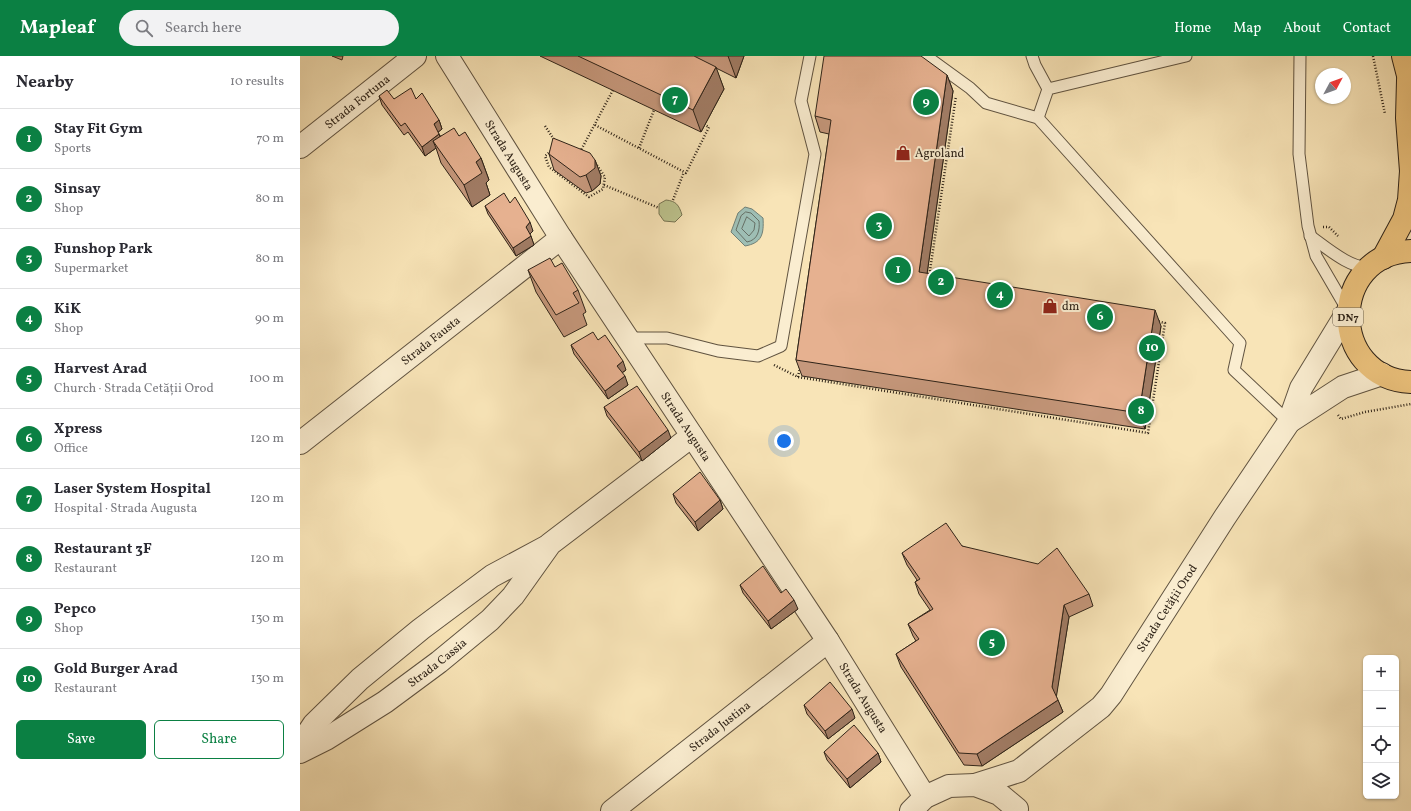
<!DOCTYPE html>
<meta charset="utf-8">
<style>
body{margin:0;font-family:Vollkorn,serif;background:#f2f2f3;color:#2b2b33}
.controls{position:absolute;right:12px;bottom:12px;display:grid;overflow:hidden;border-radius:6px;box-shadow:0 1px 3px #0004}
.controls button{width:36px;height:36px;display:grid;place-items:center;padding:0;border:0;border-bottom:1px solid #e1e1e2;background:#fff;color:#2b2b33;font:20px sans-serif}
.compass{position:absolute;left:1015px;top:12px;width:36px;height:36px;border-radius:50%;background:#fff;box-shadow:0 1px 3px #0004;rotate:49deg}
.you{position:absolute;left:484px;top:385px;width:14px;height:14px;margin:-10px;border:3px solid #fff;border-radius:50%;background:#1a73e8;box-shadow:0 0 0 6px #1a73e833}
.badge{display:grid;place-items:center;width:26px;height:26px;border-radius:50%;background:#0b8043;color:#fff;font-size:13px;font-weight:700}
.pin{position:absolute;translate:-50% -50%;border:2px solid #fff;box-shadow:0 1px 4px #0006}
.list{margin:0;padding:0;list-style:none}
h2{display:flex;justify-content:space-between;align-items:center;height:52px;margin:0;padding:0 16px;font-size:17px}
h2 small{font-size:13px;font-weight:400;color:#7c7c81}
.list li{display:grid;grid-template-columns:26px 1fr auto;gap:12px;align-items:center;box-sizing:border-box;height:60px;padding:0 16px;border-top:1px solid #e1e1e2}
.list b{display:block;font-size:15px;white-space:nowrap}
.list p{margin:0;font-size:13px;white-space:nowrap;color:#7c7c81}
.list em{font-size:13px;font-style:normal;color:#7c7c81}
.actions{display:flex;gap:8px;padding:12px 16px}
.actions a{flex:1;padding:9px 0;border:1px solid #0b8043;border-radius:6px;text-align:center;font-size:14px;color:#0b8043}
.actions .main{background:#0b8043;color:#fff}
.icon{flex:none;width:22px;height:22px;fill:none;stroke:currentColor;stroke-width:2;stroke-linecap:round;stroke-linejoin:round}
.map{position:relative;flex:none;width:1111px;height:755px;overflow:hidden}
header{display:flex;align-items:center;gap:24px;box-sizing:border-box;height:56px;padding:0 20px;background:#0b8043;color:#fff}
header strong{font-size:19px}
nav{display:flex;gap:22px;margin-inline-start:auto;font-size:14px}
.search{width:280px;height:36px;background:#f2f2f3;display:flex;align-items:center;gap:10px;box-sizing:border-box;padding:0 14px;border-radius:22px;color:#7c7c81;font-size:15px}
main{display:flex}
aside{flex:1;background:#fff}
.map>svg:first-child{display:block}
.green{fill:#bdc48e;stroke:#767453}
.water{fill:#9ebeb4;stroke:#718076}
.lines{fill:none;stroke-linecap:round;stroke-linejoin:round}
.shore{stroke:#667066;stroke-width:1}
.service-casing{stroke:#605340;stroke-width:13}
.minor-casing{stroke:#605340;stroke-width:24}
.tertiary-casing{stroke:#605340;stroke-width:24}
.primary-casing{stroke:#2e2318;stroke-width:24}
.path{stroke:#2e2318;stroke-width:2.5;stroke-dasharray:1 2;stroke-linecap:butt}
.service{stroke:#faedd0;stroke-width:11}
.minor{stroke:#faedd0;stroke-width:22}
.tertiary{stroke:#faedd0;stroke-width:22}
.primary{stroke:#ecc27c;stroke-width:22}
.wall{fill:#c6987c;stroke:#2e2318}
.shaded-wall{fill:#a17c65;stroke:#2e2318}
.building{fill:#e6b190;stroke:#2e2318}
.labels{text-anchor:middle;stroke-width:4;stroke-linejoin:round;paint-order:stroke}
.shield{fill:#faedd0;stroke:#6b604f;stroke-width:1}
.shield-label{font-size:11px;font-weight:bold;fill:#2e2318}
.street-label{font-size:12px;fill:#2e2318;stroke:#faedd0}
.poi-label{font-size:12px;fill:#2e2318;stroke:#faedd0;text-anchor:start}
</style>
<header>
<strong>Mapleaf</strong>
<div class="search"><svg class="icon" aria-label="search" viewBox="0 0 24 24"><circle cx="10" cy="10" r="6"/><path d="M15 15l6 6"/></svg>Search here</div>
<nav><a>Home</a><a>Map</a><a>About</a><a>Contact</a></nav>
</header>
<main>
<aside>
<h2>Nearby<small>10 results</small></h2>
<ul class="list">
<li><span class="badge">1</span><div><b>Stay Fit Gym</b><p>Sports</p></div><em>70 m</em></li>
<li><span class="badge">2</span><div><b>Sinsay</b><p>Shop</p></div><em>80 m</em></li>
<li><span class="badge">3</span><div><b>Funshop Park</b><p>Supermarket</p></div><em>80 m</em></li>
<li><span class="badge">4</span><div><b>KiK</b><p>Shop</p></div><em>90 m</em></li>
<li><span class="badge">5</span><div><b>Harvest Arad</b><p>Church · Strada Cetății Orod</p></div><em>100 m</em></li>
<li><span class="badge">6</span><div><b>Xpress</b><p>Office</p></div><em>120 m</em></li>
<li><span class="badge">7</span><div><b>Laser System Hospital</b><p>Hospital · Strada Augusta</p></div><em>120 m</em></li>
<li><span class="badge">8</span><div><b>Restaurant 3F</b><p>Restaurant</p></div><em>120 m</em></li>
<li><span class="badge">9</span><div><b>Pepco</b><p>Shop</p></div><em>130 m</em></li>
<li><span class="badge">10</span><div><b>Gold Burger Arad</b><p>Restaurant</p></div><em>130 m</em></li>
</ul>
<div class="actions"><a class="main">Save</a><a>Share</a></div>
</aside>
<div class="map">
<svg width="1111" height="755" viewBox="0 0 1111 755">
<rect width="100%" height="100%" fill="#f8e4b7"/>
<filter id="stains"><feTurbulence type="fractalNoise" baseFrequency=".005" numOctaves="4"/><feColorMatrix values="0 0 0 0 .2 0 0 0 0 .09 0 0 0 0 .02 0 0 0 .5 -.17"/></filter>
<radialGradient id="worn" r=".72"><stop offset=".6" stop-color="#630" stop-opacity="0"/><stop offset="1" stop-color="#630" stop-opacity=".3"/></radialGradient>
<!-- green -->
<path class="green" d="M366 144C376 145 379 149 382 159L375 166 364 165 359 158V148Z"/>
<!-- water -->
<path class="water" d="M445 151 452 153 463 162C464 178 462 187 445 190L431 176 438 157Z"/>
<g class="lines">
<!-- shore -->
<g class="shore">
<path d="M446 156 451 157 459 165C460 174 458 184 447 186L436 174 441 160Z"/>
<path d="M447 161 455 167 454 174 449 180 442 173Z"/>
</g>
<defs>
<g id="service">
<path d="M626 0 670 32 686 47 738 62 940 287 934 314 989 366"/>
<path d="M732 0 735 9 748 33"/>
<path d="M1000 0 999 98 1008 170 1016 200 1048 255"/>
<path d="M738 62 748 33 886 0"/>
<path d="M1010 180C1023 189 1054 216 1070 210"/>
<path d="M327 282H367L418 295 458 300 481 290 515 98 501 45 510 0"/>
</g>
<g id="minor">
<path id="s1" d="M147 0 261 182 528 585 625 741"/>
<path id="s2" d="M0 91 115 0"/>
<path id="s3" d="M0 387 261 182"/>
<path d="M0 689 14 668 60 623 121 573 192 520 246 491"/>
<path id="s4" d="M0 696 26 683 85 646 139 606 190 564 213 540 250 488 392 380"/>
<path id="s5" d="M312 755 528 585"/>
</g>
<g id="tertiary">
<path d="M989 366 1043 331 1082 318"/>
<path id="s6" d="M675 729 719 715 801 651 811 639 925 461 989 366 1001 332 1048 255"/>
<path d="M611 755 625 741 649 730 675 729 699 738 717 753"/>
</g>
<g id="primary">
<path d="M1103 0 1111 31"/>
<path d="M1111 195C1028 198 1028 322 1111 326"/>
<path d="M1083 202 1104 163 1109 144 1111 115 1107 62 1108 24"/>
</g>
</defs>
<!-- service casing -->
<use href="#service" class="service-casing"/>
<!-- minor casing -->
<use href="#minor" class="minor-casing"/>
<!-- tertiary casing -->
<use href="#tertiary" class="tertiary-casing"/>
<!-- primary casing -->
<use href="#primary" class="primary-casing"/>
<!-- path -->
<g class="path">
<path d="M1073 0 1085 58"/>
<path d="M295 69 386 117 409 71 405 69"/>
<path d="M245 70 255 85"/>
<path d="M339 92 354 54"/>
<path d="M251 95 245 100 249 111 289 141 303 133 305 121 296 108"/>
<path d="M280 96 313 34"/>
<path d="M304 129 359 152"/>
<path d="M373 144 384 116"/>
<path d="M1023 171H1029L1038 180"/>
<path d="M629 221 656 40"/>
<path d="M474 309 498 321 848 377 865 267 857 265"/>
<path d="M498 321 500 311"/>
<path d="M1038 359 1041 363 1065 356 1111 348"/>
</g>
<!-- service -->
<use href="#service" class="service"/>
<!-- minor -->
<use href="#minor" class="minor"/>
<!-- tertiary -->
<use href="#tertiary" class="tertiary"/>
<!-- primary -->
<use href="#primary" class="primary"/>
</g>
<!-- wall -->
<g class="wall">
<path d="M32 0H43L42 4Z"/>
<path d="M240 0H444L436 22 416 12 424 33 401 76Z"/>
<path d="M647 19 653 35 627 218 861 270 845 373 502 320 496 304 529 78 520 76 515 60Z"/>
<path d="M79 40 94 43H116L139 64 142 73 138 76 140 80H159L181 102 189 124 186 127 190 139 172 151 141 107 136 92 125 100 108 76 104 79 82 49Z"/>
<path d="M249 98 295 104 301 120 300 128 292 135 286 137 254 114Z"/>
<path d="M210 147 233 175 230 178 234 189 216 200 188 158 185 150Z"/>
<path d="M255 211 278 234 286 256 283 258 287 269 264 281 236 236 228 214Z"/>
<path d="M298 284 326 314 322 317 328 329 308 343 274 298 271 289Z"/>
<path d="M304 351 371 382 342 405 307 360Z"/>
<path d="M373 438 420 444 423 453 398 475 376 447Z"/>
<path d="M662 490 789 538 793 550 769 561 756 640 763 656 682 710 664 709 601 611 596 598 616 585 613 580 608 568 630 554 619 538 615 526 617 524 607 509 602 497Z"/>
<path d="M440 529 481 537 498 553 471 573 443 537Z"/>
<path d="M504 649 555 662 528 683 507 658Z"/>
<path d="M524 696 578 697 581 706 550 732 527 704Z"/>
</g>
<!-- shaded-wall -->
<g class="shaded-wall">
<path d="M428 0H444L436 22Z"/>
<path d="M416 11 424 33 401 76 393 54Z"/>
<path d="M647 19 653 35 625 232 619 216Z"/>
<path d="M139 64 142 73 137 77 134 68Z"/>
<path d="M139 78 142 87 133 85 136 92 125 100 122 91Z"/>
<path d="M181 102 189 124 186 127 190 139 172 151 164 129 176 106Z"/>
<path d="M295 104 301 120 300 128 292 135 286 119Z"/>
<path d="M230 166 233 175 229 179 226 171Z"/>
<path d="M231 180 234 189 216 200 213 192Z"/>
<path d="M855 254 861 270 845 373 839 357Z"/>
<path d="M323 305 326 314 320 318 317 310Z"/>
<path d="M325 320 328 329 308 343 305 335Z"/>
<path d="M368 374 371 382 342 405 339 396Z"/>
<path d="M420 444 423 453 398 475 395 466Z"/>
<path d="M494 544 498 553 471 573 468 565Z"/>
<path d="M764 549 769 561 756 643 752 631Z"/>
<path d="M758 644 763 656 682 710 677 698Z"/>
<path d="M552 653 555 662 528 683 525 675Z"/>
<path d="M578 697 581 706 550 732 547 723Z"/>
</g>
<!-- building -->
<g class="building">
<path d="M278 0H394L416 11 393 54Z"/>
<path d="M524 0H621L647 19 619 216 855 254 839 357 496 304 531 64 515 60Z"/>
<path d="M111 32 116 43 122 37 139 64 134 68 139 78 122 91 105 67 101 70 79 40 87 34 94 43Z"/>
<path d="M154 72 159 80 165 76 181 102 176 106 182 117 164 129 133 85Z"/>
<path d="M253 82 290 97 295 104V112L286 119 280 121 249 98Z"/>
<path d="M204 137 210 147 215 141 230 166 226 171 231 180 213 192 185 150Z"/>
<path d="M250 202 255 211 262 207 278 234 273 237 279 247 256 259 228 214Z"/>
<path d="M293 276 298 284 305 279 323 305 317 310 325 320 305 335 271 289Z"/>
<path d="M337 330 368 374 339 396 304 351Z"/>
<path d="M400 416 420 444 395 466 373 438Z"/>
<path d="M646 467 662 490 738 508 757 492 789 538 764 549 752 631 758 644 677 698 659 697 596 598 619 583 608 568 633 553 615 526 620 523 602 497Z"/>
<path d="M463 510 481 537 486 533 494 544 468 565 440 529Z"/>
<path d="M530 626 552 653 525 675 504 649Z"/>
<path d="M554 669 578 697 547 723 524 696Z"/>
</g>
<!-- icons -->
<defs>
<symbol id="shop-bare" viewBox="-9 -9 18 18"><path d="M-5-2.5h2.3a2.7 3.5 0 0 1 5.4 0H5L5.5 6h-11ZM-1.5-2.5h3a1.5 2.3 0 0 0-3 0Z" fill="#8f2418" stroke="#faedd0" stroke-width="2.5" paint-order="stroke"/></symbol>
</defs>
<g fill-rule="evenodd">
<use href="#shop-bare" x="592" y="86" width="22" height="22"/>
<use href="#shop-bare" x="739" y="239" width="22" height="22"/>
</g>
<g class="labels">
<!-- shield labels -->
<rect class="shield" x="1033" y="252" width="30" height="18" rx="3"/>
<g class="shield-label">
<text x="1048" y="265">DN7</text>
</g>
<!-- street labels -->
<g class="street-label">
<text dy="4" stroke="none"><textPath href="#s2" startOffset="73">Strada Fortuna</textPath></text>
<text dy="4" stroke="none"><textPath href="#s1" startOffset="117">Strada Augusta</textPath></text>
<text dy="4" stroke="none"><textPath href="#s3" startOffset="166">Strada Fausta</textPath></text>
<text dy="4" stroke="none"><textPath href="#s1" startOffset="441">Strada Augusta</textPath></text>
<text dy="4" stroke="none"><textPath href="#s6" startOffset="269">Strada Cetății Orod</textPath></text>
<text dy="4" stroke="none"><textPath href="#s4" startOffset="164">Strada Cassia</textPath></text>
<text dy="4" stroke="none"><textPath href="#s1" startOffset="765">Strada Augusta</textPath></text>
<text dy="4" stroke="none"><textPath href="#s5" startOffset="137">Strada Justina</textPath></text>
</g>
<!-- poi labels -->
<g class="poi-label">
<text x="615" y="101">Agroland</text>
<text x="762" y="254">dm</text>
</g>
</g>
<rect width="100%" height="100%" filter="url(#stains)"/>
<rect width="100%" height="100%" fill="url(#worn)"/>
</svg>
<div class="controls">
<button>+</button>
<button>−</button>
<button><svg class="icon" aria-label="locate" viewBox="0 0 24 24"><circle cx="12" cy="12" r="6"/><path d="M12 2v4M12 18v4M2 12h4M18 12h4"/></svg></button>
<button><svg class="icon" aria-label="layers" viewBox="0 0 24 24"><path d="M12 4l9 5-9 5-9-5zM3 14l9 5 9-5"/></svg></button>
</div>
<svg class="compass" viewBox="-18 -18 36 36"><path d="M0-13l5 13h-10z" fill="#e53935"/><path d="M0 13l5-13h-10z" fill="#7c7c81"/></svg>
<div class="you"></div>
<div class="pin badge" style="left:598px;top:214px">1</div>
<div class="pin badge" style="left:641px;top:226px">2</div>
<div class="pin badge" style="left:579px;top:170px">3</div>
<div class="pin badge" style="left:700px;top:239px">4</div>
<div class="pin badge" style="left:692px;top:587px">5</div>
<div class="pin badge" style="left:800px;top:261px">6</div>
<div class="pin badge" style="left:375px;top:44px">7</div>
<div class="pin badge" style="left:841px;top:355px">8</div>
<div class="pin badge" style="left:626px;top:46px">9</div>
<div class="pin badge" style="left:852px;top:292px">10</div>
</div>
</main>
